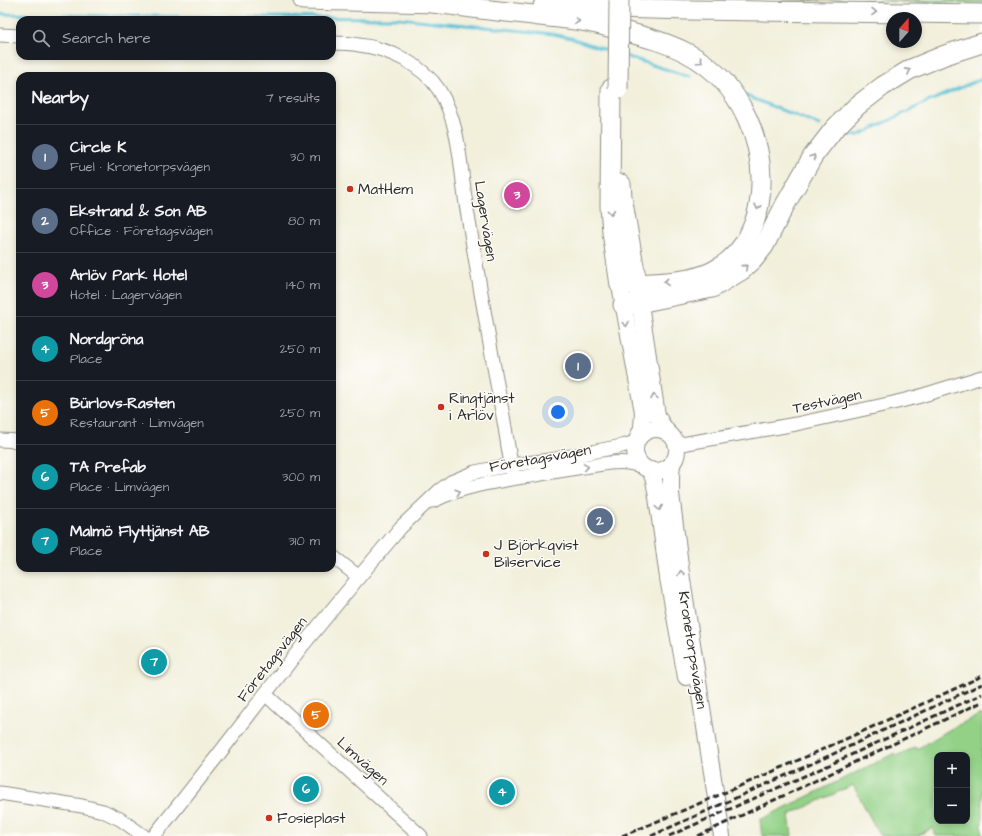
<!DOCTYPE html>
<meta charset="utf-8">
<style>
body{margin:0;font-family:"Architects Daughter",sans-serif;background:#20242c;color:#f1f3f6}
.controls{position:absolute;right:12px;bottom:12px;display:grid;overflow:hidden;border-radius:8px;box-shadow:0 2px 6px #0003}
.controls button{width:36px;height:36px;display:grid;place-items:center;padding:0;border:0;border-bottom:1px solid #363941;background:#171b24;color:#f1f3f6;font:20px sans-serif}
.compass{position:absolute;left:886px;top:12px;width:36px;height:36px;border-radius:50%;background:#171b24;box-shadow:0 2px 6px #0003;rotate:21deg}
.you{position:absolute;left:558px;top:412px;width:14px;height:14px;margin:-10px;border:3px solid #fff;border-radius:50%;background:#1a73e8;box-shadow:0 0 0 6px #1a73e833}
.badge{display:grid;place-items:center;width:26px;height:26px;border-radius:50%;background:#c8321e;color:#fff;font-size:13px;font-weight:700}
.pin{position:absolute;translate:-50% -50%;border:2px solid #fff;box-shadow:0 1px 4px #0006}
.list{margin:0;padding:0;list-style:none}
h2{display:flex;justify-content:space-between;align-items:center;height:52px;margin:0;padding:0 16px;font-size:17px}
h2 small{font-size:13px;font-weight:400;color:#9ea1a6}
.list li{display:grid;grid-template-columns:26px 1fr auto;gap:12px;align-items:center;box-sizing:border-box;height:64px;padding:0 16px;border-top:1px solid #363941}
.list b{display:block;font-size:15px;white-space:nowrap}
.list p{margin:0;font-size:13px;white-space:nowrap;color:#9ea1a6}
.list em{font-size:13px;font-style:normal;color:#9ea1a6}
.icon{flex:none;width:22px;height:22px;fill:none;stroke:currentColor;stroke-width:2;stroke-linecap:round;stroke-linejoin:round}
.map{position:relative;flex:none;width:982px;height:836px;overflow:hidden}
.search{position:absolute;background:#171b24;box-shadow:0 2px 6px #0003;left:16px;top:16px;width:320px;height:44px;display:flex;align-items:center;gap:10px;box-sizing:border-box;padding:0 14px;border-radius:12px;color:#9ea1a6;font-size:15px}
.panel{position:absolute;background:#171b24;box-shadow:0 2px 6px #0003;left:16px;top:72px;width:320px;height:500px;border-radius:12px}
.map>svg:first-child{display:block}
.green{fill:#93d187;stroke:#5f7e59;fill-rule:evenodd}
.lines{fill:none;stroke-linecap:round;stroke-linejoin:round}
.stream{stroke:#59c1d6;stroke-width:3}
.minor-casing{stroke:#8e8d83;stroke-width:15}
.major-casing{stroke:#8e8d83;stroke-width:18}
.highway-casing{stroke:#8e8d83;stroke-width:21}
.minor{stroke:#fff;stroke-width:13}
.major{stroke:#fff;stroke-width:16}
.highway{stroke:#fff;stroke-width:19}
.rail{stroke:#2b2b2b;stroke-width:3;stroke-dasharray:6 3;stroke-linecap:butt}
.highway-bridge-casing{stroke:#8e8d83;stroke-width:21;stroke-linecap:butt}
.highway-bridge{stroke:#fff;stroke-width:19}
.oneway{stroke:#a0a0a0}
.poi-dot{fill:#c8321e;stroke:#fdfcf7;stroke-width:1.5}
.labels{text-anchor:middle;stroke-width:3;stroke-linejoin:round;paint-order:stroke}
.poi-label{font-size:15px;fill:#2b2b2b;stroke:#fdfcf7;text-anchor:start}
.street-label{font-size:15px;fill:#2b2b2b;stroke:#fdfcf7}
</style>
<div class="map">
<svg width="982" height="836" viewBox="0 0 982 836">
<rect width="100%" height="100%" fill="#fdfcf7"/>
<filter id="ink" filterUnits="userSpaceOnUse"><feTurbulence type="fractalNoise" baseFrequency=".025" numOctaves="2"/><feDisplacementMap in="SourceGraphic" scale="8" xChannelSelector="R" yChannelSelector="G"/><feConvolveMatrix kernelMatrix="1 2 1 2 8 2 1 2 1" color-interpolation-filters="sRGB"/></filter>
<filter id="wash" filterUnits="userSpaceOnUse"><feTurbulence type="fractalNoise" baseFrequency=".012" numOctaves="4" result="noise"/><feDisplacementMap in="SourceGraphic" scale="16" xChannelSelector="R" yChannelSelector="G"/><feGaussianBlur stdDeviation="0.9" result="paint"/><feColorMatrix in="noise" values="0 0 0 0 0 0 0 0 0 0 0 0 0 0 0 0 0 1.4 0 .05"/><feComposite in="paint" operator="in"/></filter>
<g filter="url(#wash)">
<rect width="100%" height="100%" fill="#f2efdb"/>
<!-- green -->
<g class="green">
<path d="M782 0H982V3Z"/>
<path d="M982 714V836H936L932 828 917 836H880L853 785 789 815 792 836H762L760 820 895 753 896 756 916 747 917 749 954 727ZM937 755H967V821H937Z"/>
</g>
<g class="lines">
<!-- stream -->
<g class="stream">
<path d="M0 14 101 16 398 18 553 34 571 38 612 52"/>
<path d="M625 56 690 77"/>
<path d="M744 95 819 125"/>
<path d="M845 135 857 136 868 131 925 103 969 84 982 79"/>
</g>
</g>
</g>
<g filter="url(#ink)">
<g class="lines">
<defs>
<g id="minor">
<path d="M0 35 20 36"/>
<path d="M332 43C341 43 350 43 359 45 388 48 423 65 439 90 460 123 460 166 466 204 477 270 488 335 500 401 503 414 505 427 507 440 509 453 511 465 514 478"/>
<path d="M0 440 20 441"/>
<path d="M676 445 796 424 893 403 917 397 982 377"/>
<path d="M433 501C463 486 498 481 530 476 557 471 583 467 609 463 622 462 630 462 643 467"/>
<path d="M332 556 359 577"/>
<path d="M265 694 344 766 421 836"/>
<path d="M0 793 82 806 103 811 120 819 144 836"/>
<path d="M154 836 215 759 303 645 359 577 401 527 440 490 451 482 475 472 511 465 550 460 622 446 636 442"/>
</g>
<g id="major">
<path d="M620 285 643 412 642 428 638 437"/>
<path d="M638 291 657 415 661 423 668 433"/>
<circle cx="656" cy="450" r="21"/>
<path d="M672 463 671 476V494L681 573 722 836"/>
<path d="M650 470 654 480 657 497 668 578 686 677"/>
</g>
<g id="highway">
<path d="M303 0 440 3"/>
<path d="M427 2C463 7 498 11 533 15 553 18 573 19 592 23 601 24 610 28 619 30 642 36 666 42 687 53 741 81 769 147 759 205 754 230 742 253 720 267 694 285 651 282 620 285L612 232 610 206 611 89"/>
<path d="M543 6 689 10 982 14"/>
<path d="M621 184 622 197 637 283"/>
<path d="M623 305 639 303 712 288 742 270 753 260 764 246 785 205 813 156 834 129 857 106 883 86 911 69 945 55 982 43"/>
</g>
</defs>
<!-- minor casing -->
<use href="#minor" class="minor-casing"/>
<!-- major casing -->
<use href="#major" class="major-casing"/>
<!-- highway casing -->
<use href="#highway" class="highway-casing"/>
<!-- minor -->
<use href="#minor" class="minor"/>
<!-- major -->
<use href="#major" class="major"/>
<!-- highway -->
<use href="#highway" class="highway"/>
<!-- rail -->
<g class="rail">
<path d="M622 836C743 786 863 732 982 676"/>
<path d="M651 836 831 755 982 684"/>
<path d="M669 836 827 766 982 694"/>
<path d="M698 836 982 702"/>
</g>
<defs>
<path id="highway-bridge" d="M618 89 619 0"/>
</defs>
<!-- highway-bridge casing -->
<use href="#highway-bridge" class="highway-bridge-casing"/>
<!-- highway-bridge -->
<use href="#highway-bridge" class="highway-bridge"/>
</g>
<!-- one-way arrows -->
<defs><path id="oneway-chevron" d="M-2-3.5L2.5 0L-2 3.5" fill="none" stroke-width="1.6" stroke-linecap="round" stroke-linejoin="round"/></defs>
<g class="oneway">
<use href="#oneway-chevron" transform="translate(874 12) rotate(1)"/>
<use href="#oneway-chevron" transform="translate(577 21) rotate(7)"/>
<use href="#oneway-chevron" transform="translate(700 61) rotate(35)"/>
<use href="#oneway-chevron" transform="translate(908 71) rotate(-28)"/>
<use href="#oneway-chevron" transform="translate(813 157) rotate(-57)"/>
<use href="#oneway-chevron" transform="translate(758 207) rotate(102)"/>
<use href="#oneway-chevron" transform="translate(611 212) rotate(86)"/>
<use href="#oneway-chevron" transform="translate(745 267) rotate(-41)"/>
<use href="#oneway-chevron" transform="translate(666 282) rotate(176)"/>
<use href="#oneway-chevron" transform="translate(626 324) rotate(79)"/>
<use href="#oneway-chevron" transform="translate(654 397) rotate(-99)"/>
<use href="#oneway-chevron" transform="translate(586 467) rotate(-9)"/>
<use href="#oneway-chevron" transform="translate(458 492) rotate(-17)"/>
<use href="#oneway-chevron" transform="translate(659 508) rotate(82)"/>
<use href="#oneway-chevron" transform="translate(681 573) rotate(-98)"/>
</g>
</g>
<!-- markers -->
<g class="poi-dot">
<circle cx="350" cy="189" r="4"/>
<circle cx="441" cy="407" r="4"/>
<circle cx="486" cy="554" r="4"/>
<circle cx="269" cy="818" r="4"/>
</g>
<g class="labels">
<!-- poi labels -->
<g class="poi-label">
<text x="358" y="194">MatHem</text>
<text x="449" y="403">Ringtjänst<tspan x="449" dy="17">i Arlöv</tspan></text>
<text x="494" y="550">J Björkqvist<tspan x="494" dy="17">Bilservice</tspan></text>
<text x="277" y="823">Fosieplast</text>
</g>
<!-- street labels -->
<g class="street-label">
<text transform="translate(486 221) rotate(81)" y="5">Lagervägen</text>
<text transform="translate(827 401) rotate(-12)" y="5">Testvägen</text>
<text transform="translate(540 458) rotate(-10)" y="5">Företagsvägen</text>
<text transform="translate(693 650) rotate(81)" y="5">Kronetorpsvägen</text>
<text transform="translate(272 659) rotate(-52)" y="5">Företagsvägen</text>
<text transform="translate(363 761) rotate(42)" y="5">Limvägen</text>
</g>
</g>
</svg>
<div class="controls">
<button>+</button>
<button>−</button>
</div>
<svg class="compass" viewBox="-18 -18 36 36"><path d="M0-13l5 13h-10z" fill="#e53935"/><path d="M0 13l5-13h-10z" fill="#9ea1a6"/></svg>
<div class="you"></div>
<div class="pin badge" style="left:578px;top:366px;background:#5c6f8a">1</div>
<div class="pin badge" style="left:600px;top:521px;background:#5c6f8a">2</div>
<div class="pin badge" style="left:517px;top:195px;background:#d1479c">3</div>
<div class="pin badge" style="left:502px;top:792px;background:#0f9aa8">4</div>
<div class="pin badge" style="left:316px;top:715px;background:#e8710a">5</div>
<div class="pin badge" style="left:306px;top:789px;background:#0f9aa8">6</div>
<div class="pin badge" style="left:154px;top:662px;background:#0f9aa8">7</div>
<div class="search"><svg class="icon" aria-label="search" viewBox="0 0 24 24"><circle cx="10" cy="10" r="6"/><path d="M15 15l6 6"/></svg>Search here</div>
<section class="panel">
<h2>Nearby<small>7 results</small></h2>
<ul class="list">
<li><span class="badge" style="background:#5c6f8a">1</span><div><b>Circle K</b><p>Fuel · Kronetorpsvägen</p></div><em>30 m</em></li>
<li><span class="badge" style="background:#5c6f8a">2</span><div><b>Ekstrand &amp; Son AB</b><p>Office · Företagsvägen</p></div><em>80 m</em></li>
<li><span class="badge" style="background:#d1479c">3</span><div><b>Arlöv Park Hotel</b><p>Hotel · Lagervägen</p></div><em>140 m</em></li>
<li><span class="badge" style="background:#0f9aa8">4</span><div><b>Nordgröna</b><p>Place</p></div><em>250 m</em></li>
<li><span class="badge" style="background:#e8710a">5</span><div><b>Bürlovs-Rasten</b><p>Restaurant · Limvägen</p></div><em>250 m</em></li>
<li><span class="badge" style="background:#0f9aa8">6</span><div><b>TA Prefab</b><p>Place · Limvägen</p></div><em>300 m</em></li>
<li><span class="badge" style="background:#0f9aa8">7</span><div><b>Malmö Flyttjänst AB</b><p>Place</p></div><em>310 m</em></li>
</ul>
</section>
</div>
